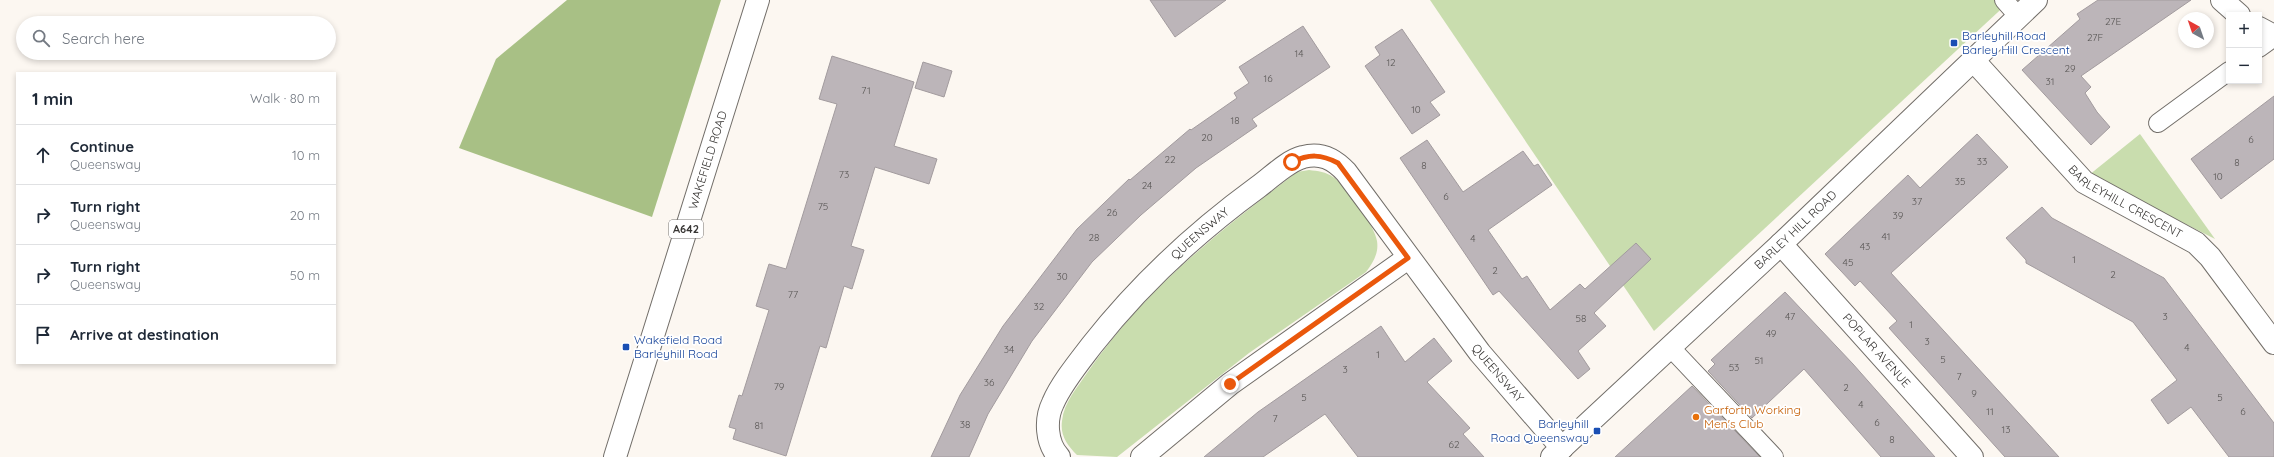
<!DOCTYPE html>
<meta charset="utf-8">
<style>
body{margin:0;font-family:Quicksand,sans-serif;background:#f2f2f3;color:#1f2937}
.controls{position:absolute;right:12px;top:12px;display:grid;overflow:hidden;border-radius:0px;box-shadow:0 2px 6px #0003}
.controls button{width:36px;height:36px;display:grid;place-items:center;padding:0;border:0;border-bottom:1px solid #e0e1e3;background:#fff;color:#1f2937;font:20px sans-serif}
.compass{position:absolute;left:2178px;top:12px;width:36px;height:36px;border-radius:50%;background:#fff;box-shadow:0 2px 6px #0003;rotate:320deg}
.stop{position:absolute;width:12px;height:12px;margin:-9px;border:3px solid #ea580c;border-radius:50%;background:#fff}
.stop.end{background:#ea580c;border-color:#fff;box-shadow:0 1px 4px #0008}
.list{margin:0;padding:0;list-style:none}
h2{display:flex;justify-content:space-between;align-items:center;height:52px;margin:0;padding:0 16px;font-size:17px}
h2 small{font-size:13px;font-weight:400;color:#747a83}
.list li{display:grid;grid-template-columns:26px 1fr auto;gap:12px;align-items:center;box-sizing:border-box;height:60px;padding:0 16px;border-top:1px solid #e0e1e3}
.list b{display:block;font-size:15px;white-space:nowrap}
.list p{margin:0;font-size:13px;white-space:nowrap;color:#747a83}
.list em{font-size:13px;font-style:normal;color:#747a83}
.icon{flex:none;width:22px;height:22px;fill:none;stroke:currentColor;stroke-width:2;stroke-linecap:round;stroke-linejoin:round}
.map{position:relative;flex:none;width:2274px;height:457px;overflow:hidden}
.search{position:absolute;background:#fff;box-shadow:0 2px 6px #0003;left:16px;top:16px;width:320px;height:44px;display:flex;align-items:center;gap:10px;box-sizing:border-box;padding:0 14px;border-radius:22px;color:#747a83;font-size:15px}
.panel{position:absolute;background:#fff;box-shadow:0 2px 6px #0003;left:16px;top:72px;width:320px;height:292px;border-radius:0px}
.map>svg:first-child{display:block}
.green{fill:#c9ddae}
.forest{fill:#a8c085}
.building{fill:#bcb5b9;stroke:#a29b9e}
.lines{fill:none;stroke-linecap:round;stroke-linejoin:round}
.service-casing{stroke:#726e69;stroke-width:20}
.minor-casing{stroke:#726e69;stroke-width:24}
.primary-casing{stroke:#726e69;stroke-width:24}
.service{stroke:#fff;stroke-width:18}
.minor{stroke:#fff;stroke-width:22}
.primary{stroke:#fff;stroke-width:22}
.route{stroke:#ea580c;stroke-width:5}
.transit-dot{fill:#1a4fb4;stroke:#fff;stroke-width:1.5}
.food-dot{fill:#e8710a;stroke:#fff;stroke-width:1.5}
.labels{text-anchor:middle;stroke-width:3.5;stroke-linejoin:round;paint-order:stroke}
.number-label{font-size:10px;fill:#595655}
.shield{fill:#fff;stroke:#747271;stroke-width:1}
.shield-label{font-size:11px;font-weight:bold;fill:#383634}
.transit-label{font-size:12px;fill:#164399;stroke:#fff;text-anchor:start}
.street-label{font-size:12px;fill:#383634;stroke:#fff}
.food-label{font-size:12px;fill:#c56008;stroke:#fff;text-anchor:start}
</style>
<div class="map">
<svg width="2274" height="457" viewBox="0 0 2274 457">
<rect width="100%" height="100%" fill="#fcf7f1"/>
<!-- green -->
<g class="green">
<path d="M1430 0H2011L1654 331Z"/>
<path d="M2140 134 2215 239 2089 175Z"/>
<path d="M1309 170C1318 171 1326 172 1333 177 1346 185 1375 226 1377 241 1379 253 1373 263 1366 272L1249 353 1117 457 1077 455C1067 445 1060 435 1062 421 1064 402 1077 388 1087 373 1146 288 1216 234 1297 172Z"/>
</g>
<!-- forest -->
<path class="forest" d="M567 0H721L652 217 459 148 496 59Z"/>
<!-- building -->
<g class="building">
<path d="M1150 0H1226L1175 37Z"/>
<path d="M2098 0H2191L2081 76 2091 87 2085 93 2097 112 2110 127 2091 145 2022 70 2080 19 2077 14Z"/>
<path d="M1303 26 1330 67 1252 119 1257 126 1196 168 1141 215 1092 262 1032 341 988 414 969 457H931L960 395 1003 326 1077 229 1129 179 1130 180 1190 129 1191 130 1237 98 1234 93 1249 83 1239 67Z"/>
<path d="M1402 29 1445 92 1430 102 1440 115 1412 134 1365 66 1380 55 1375 47Z"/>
<path d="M832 56 914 82 894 146 937 159 929 184 875 167 851 246 864 250 852 289 844 286 826 348 820 346 786 456 733 439 736 429 729 427 739 395 742 396 769 310 756 306 769 264 786 269 837 104 819 99Z"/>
<path d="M923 62 952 71 944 97 915 88Z"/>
<path d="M2274 96V159L2221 199 2191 159Z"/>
<path d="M1977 134 2008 167 1891 273 2059 457H2005L1889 328 1897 321 1860 281 1855 286 1825 254 1908 175 1920 188Z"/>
<path d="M1427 140 1463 192 1523 151 1534 166 1538 164 1552 185 1488 230 1522 279 1527 276 1550 310 1580 284 1585 289 1636 243 1651 259 1594 313 1606 326 1578 351 1590 369 1578 379 1499 291 1493 295 1400 158Z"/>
<path d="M2042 207 2052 218 2164 278 2274 423V457H2229L2191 407 2168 424 2151 400 2177 380 2133 322 2026 263V260L2006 238Z"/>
<path d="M1785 292 1853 364 1935 457H1881L1804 369 1752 418 1708 371 1715 364 1711 360Z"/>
<path d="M1381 326 1405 362 1434 338 1452 361 1427 382 1470 428 1463 434 1484 457H1358L1325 414 1263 457H1204L1258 412Z"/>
<path d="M1692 386 1760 457H1615Z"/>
</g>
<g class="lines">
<defs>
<g id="service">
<path d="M2004 0 2018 16"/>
<path d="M2259 48 2274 37"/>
<path d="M2158 123 2229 71"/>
<path d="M1671 348 1774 457"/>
</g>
<g id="minor">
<path d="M2222 0 2239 15"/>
<path d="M2259 28 2274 36"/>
<path id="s1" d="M1974 61 2084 182 2196 243 2210 257 2274 343"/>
<path id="s2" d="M1781 244 1972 457"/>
<path id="s3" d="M1059 457C1046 443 1045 419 1053 403 1061 384 1079 362 1092 345 1140 284 1195 233 1258 187 1272 177 1287 161 1303 157 1321 152 1334 159 1346 172L1480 353 1562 448"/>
<path d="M1142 457 1230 384 1408 258"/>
<path id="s4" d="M1552 457 1781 244 2036 0"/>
</g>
<g id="primary">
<path id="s5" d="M615 457 758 0"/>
</g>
</defs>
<!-- service casing -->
<use href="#service" class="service-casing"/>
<!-- minor casing -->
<use href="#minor" class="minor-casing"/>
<!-- primary casing -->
<use href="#primary" class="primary-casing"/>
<!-- service -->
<use href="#service" class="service"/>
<!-- minor -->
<use href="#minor" class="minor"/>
<!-- primary -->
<use href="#primary" class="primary"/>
</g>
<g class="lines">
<!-- route -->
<path class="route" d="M1230 384 1408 258 1338 163C1321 154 1309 154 1292 162"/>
</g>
<!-- markers -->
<g class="transit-dot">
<rect x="1950" y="39" width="8" height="8" rx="2"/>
<rect x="622" y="343" width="8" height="8" rx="2"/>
<rect x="1593" y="427" width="8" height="8" rx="2"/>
</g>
<circle class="food-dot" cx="1696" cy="417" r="4"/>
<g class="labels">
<!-- number labels -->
<g class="number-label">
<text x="2113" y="25">27E</text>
<text x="2095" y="41">27F</text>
<text x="1299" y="57">14</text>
<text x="1391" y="66">12</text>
<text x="2070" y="72">29</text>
<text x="1268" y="82">16</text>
<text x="2050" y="85">31</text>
<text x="866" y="94">71</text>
<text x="1416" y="113">10</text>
<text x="1235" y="124">18</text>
<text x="1207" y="141">20</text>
<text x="2251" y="143">6</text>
<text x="1170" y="163">22</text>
<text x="1982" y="165">33</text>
<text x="2237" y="166">8</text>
<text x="1424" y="169">8</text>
<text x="844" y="178">73</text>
<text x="2218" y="180">10</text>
<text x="1960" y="185">35</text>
<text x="1147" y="189">24</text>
<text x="1446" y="200">6</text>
<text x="1917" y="205">37</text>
<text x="823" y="210">75</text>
<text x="1112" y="216">26</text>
<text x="1898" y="219">39</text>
<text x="1886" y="240">41</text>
<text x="1094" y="241">28</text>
<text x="1473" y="242">4</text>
<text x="1865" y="250">43</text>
<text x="2074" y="263">1</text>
<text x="1848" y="266">45</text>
<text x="1495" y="274">2</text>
<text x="2113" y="278">2</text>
<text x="1062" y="280">30</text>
<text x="793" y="298">77</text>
<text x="1039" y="310">32</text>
<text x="1790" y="320">47</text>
<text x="2165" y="320">3</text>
<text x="1581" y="322">58</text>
<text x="1911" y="328">1</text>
<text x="1771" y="337">49</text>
<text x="1927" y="345">3</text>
<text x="2187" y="351">4</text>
<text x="1009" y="353">34</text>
<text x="1378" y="358">1</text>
<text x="1943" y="363">5</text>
<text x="1759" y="364">51</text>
<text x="1734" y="371">53</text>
<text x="1345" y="373">3</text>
<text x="1959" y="380">7</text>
<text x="989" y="386">36</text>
<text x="779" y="390">79</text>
<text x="1846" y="391">2</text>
<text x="1974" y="397">9</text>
<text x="1304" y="401">5</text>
<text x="2220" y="401">5</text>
<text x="1861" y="408">4</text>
<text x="1990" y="415">11</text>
<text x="2243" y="415">6</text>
<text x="1275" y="422">7</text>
<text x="1877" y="426">6</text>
<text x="965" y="428">38</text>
<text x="759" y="429">81</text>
<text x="2006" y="433">13</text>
<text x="1892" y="443">8</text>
<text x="1454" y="448">62</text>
</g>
<!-- shield labels -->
<rect class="shield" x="669" y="220" width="34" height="18" rx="3"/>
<g class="shield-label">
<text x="686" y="233">A642</text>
</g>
<!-- transit labels -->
<g class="transit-label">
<text x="1962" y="40">Barleyhill Road<tspan x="1962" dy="14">Barley Hill Crescent</tspan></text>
<text x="634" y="344">Wakefield Road<tspan x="634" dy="14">Barleyhill Road</tspan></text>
<text x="1589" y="428" text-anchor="end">Barleyhill<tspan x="1589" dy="14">Road Queensway</tspan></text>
</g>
<!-- street labels -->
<g class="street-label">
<text dy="4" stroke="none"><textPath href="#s5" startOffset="311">WAKEFIELD ROAD</textPath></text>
<text dy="4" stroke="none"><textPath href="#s1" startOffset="209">BARLEYHILL CRESCENT</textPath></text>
<text dy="4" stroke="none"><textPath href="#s4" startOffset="333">BARLEY HILL ROAD</textPath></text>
<text dy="4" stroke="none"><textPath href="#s3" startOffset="283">QUEENSWAY</textPath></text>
<text dy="4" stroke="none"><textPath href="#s2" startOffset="143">POPLAR AVENUE</textPath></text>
<text dy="4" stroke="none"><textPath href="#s3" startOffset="712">QUEENSWAY</textPath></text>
</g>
<!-- food labels -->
<g class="food-label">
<text x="1704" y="414">Garforth Working<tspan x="1704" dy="14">Men's Club</tspan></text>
</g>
</g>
</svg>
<div class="controls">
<button>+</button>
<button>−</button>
</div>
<svg class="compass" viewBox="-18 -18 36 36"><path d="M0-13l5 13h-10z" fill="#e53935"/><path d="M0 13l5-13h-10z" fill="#747a83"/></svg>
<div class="stop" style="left:1292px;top:162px"></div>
<div class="stop end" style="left:1230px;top:384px"></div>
<div class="search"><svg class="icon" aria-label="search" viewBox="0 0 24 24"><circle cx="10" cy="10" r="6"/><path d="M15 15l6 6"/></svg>Search here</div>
<section class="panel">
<h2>1 min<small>Walk · 80 m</small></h2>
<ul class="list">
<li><svg class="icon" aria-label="ahead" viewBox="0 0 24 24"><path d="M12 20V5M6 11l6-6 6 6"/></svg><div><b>Continue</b><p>Queensway</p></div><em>10 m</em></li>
<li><svg class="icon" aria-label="right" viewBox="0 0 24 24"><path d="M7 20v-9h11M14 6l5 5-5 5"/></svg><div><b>Turn right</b><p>Queensway</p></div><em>20 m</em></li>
<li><svg class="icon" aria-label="right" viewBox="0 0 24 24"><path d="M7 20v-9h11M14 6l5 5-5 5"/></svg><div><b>Turn right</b><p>Queensway</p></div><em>50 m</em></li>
<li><svg class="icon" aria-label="arrive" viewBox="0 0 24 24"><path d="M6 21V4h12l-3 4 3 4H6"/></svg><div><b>Arrive at destination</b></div></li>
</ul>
</section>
</div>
